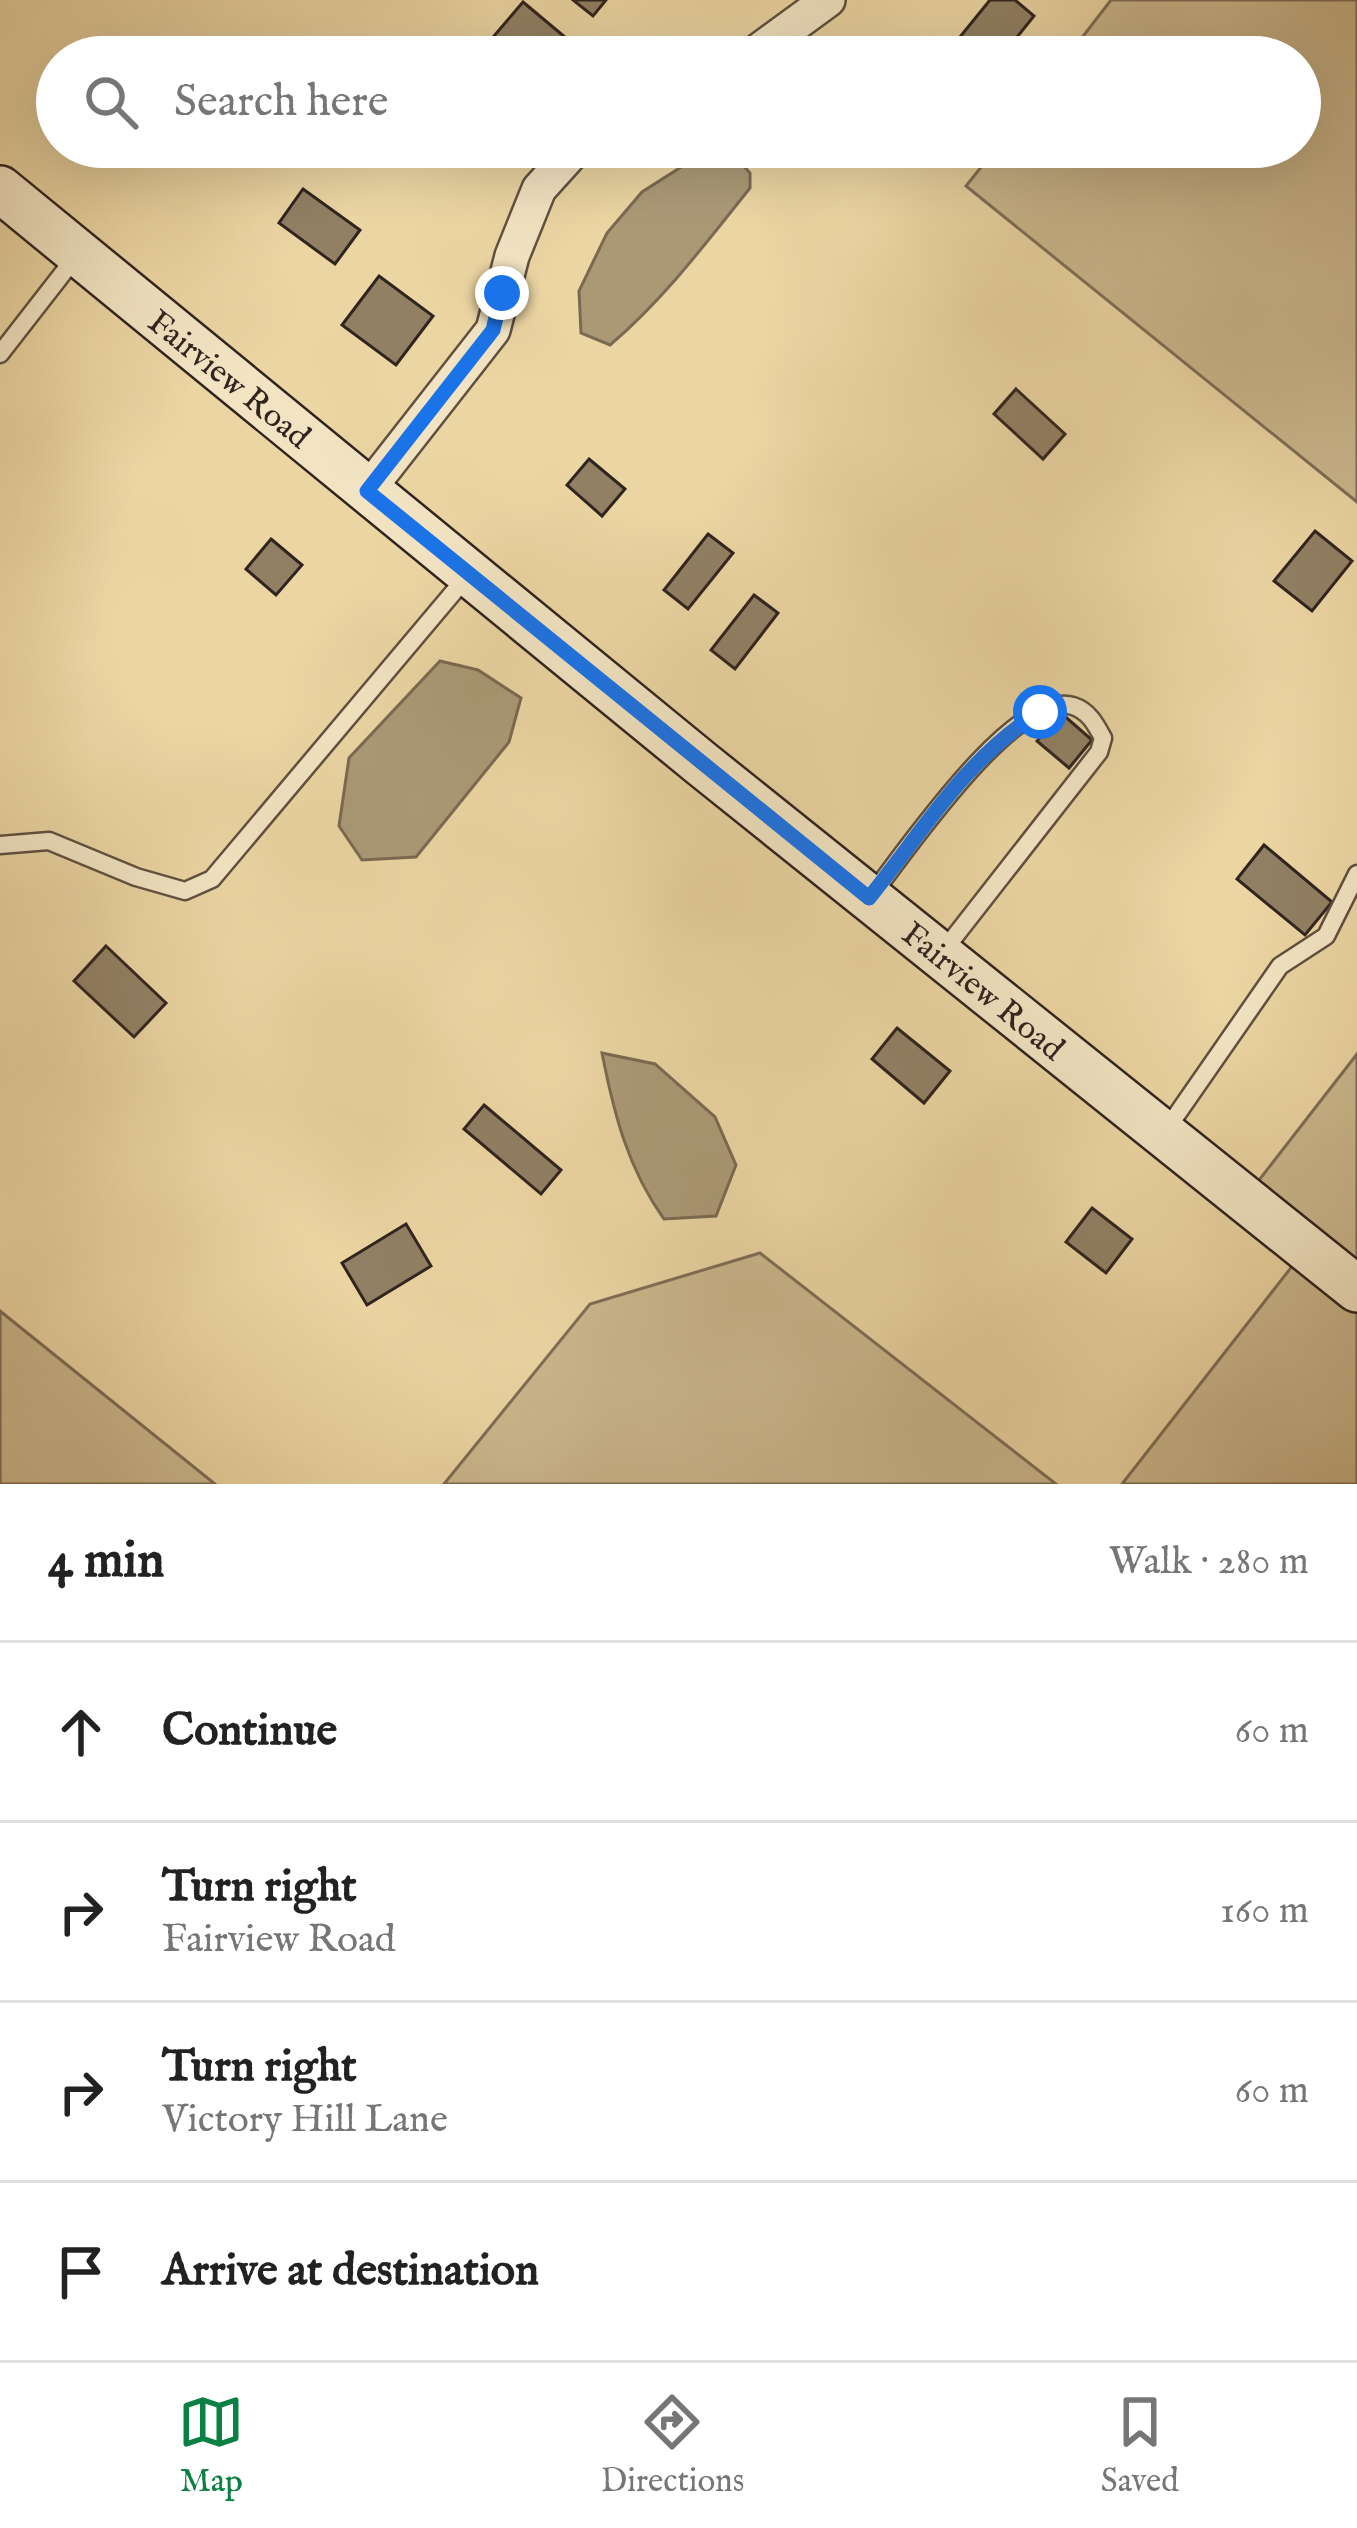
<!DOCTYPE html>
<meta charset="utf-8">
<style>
body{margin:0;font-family:"IM FELL English",serif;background:#f6f6f6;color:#222}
.stop{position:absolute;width:36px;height:36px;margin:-27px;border:9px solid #1a73e8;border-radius:50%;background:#fff}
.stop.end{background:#1a73e8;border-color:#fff;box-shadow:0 3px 12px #0008}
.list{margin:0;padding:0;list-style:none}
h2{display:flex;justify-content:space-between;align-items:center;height:156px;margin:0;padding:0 48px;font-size:51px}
h2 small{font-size:39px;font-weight:400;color:#767676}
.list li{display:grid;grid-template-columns:78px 1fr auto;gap:36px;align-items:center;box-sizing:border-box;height:180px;padding:0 48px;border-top:3px solid #e0e0e0}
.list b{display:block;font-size:45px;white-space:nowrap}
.list p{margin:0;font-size:39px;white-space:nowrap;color:#767676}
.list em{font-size:39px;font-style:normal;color:#767676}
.icon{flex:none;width:66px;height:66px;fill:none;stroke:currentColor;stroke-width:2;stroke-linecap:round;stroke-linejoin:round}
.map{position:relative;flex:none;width:1357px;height:1484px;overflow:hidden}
.search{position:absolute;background:#fff;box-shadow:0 12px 48px #0002;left:36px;right:36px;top:36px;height:132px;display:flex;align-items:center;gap:30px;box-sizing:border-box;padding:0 42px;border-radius:66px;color:#767676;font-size:45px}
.sheet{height:876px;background:#fff}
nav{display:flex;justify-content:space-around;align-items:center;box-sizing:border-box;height:168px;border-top:3px solid #e0e0e0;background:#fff;font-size:33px;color:#767676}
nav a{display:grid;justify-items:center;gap:6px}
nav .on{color:#0b8043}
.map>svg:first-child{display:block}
.green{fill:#cbb78d;stroke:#7e6e56;stroke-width:3}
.water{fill:#ab9976;stroke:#7a6a53;stroke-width:3}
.building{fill:#918064;stroke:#30241f;stroke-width:3}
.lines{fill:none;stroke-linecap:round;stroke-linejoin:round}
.lane-casing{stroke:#5f5040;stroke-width:21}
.street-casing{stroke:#5f5040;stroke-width:38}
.secondary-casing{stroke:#30241f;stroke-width:50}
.lane{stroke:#f2e4c3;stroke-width:16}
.street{stroke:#f2e4c3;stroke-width:33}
.secondary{stroke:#f2e4c3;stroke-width:45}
.route{stroke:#1a73e8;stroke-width:15}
.labels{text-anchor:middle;stroke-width:10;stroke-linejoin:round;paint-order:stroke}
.street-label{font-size:33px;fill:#30241f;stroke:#f2e4c3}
</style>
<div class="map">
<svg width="1357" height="1484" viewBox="0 0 1357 1484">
<rect width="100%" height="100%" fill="#ebd5a3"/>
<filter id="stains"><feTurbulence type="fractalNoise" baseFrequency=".00167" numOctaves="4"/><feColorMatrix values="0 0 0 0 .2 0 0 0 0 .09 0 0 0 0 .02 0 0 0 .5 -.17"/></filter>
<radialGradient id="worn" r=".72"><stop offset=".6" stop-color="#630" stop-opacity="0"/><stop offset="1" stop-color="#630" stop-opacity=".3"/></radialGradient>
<!-- green -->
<g class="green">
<path d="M1111 0H1357V502L966 186 997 147H1300V57H1067Z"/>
<path d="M1357 1054V1484H1122L1304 1251 1242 1202Z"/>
<path d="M760 1253 1056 1484H444L590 1304Z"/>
<path d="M0 1311 215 1484H0Z"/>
</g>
<!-- water -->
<g class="water">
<path d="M689 162 742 164 750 173V188C706 243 664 299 610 345L581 333 579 291 607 233 642 192Z"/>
<path d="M440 661 478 670 521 698 509 742 416 857 362 860 339 826 349 758Z"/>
<path d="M602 1053 655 1064 715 1117 736 1165 716 1216 664 1219C628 1169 614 1114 602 1053Z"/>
</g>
<!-- building -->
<g class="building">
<path d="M573 0H606L593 16Z"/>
<path d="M990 0H1015L1034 16 1001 57H971L955 43Z"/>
<path d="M523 2 566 38 549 57H476Z"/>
<path d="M303 189 360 230 335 264 279 223Z"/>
<path d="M379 276 433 316 396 365 342 325Z"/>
<path d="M1016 389 1065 434 1043 459 994 414Z"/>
<path d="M589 459 625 489 602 516 567 485Z"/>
<path d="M1315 531 1352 561 1312 611 1274 581Z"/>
<path d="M708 534 733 553 688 609 664 590Z"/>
<path d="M271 539 302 565 276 595 246 569Z"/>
<path d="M754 595 778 613 735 669 711 650Z"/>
<path d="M1061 713 1092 740 1069 768 1037 741Z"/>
<path d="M1264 845 1332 902 1305 935 1237 879Z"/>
<path d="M106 946 166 1003 134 1037 74 981Z"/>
<path d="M897 1028 950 1071 924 1103 872 1059Z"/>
<path d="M484 1105 561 1170 541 1194 464 1129Z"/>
<path d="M1092 1208 1132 1239 1106 1273 1066 1242Z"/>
<path d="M406 1224 431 1266 367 1305 342 1263Z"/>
</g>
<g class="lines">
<defs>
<g id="lane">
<path d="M0 354 77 255"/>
<path d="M0 845 49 841 136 877 185 891 212 879 468 575"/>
<path d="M870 897C902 857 1015 688 1073 706 1089 711 1096 725 1103 738L1099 752 941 954"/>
<path d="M1164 1133 1280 966 1326 936 1357 874"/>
</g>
<g id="street">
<path d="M750 57 828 0"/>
<path d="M367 491 493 330 512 256 539 189 577 147"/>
</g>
<path id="secondary" d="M0 189 702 764 1357 1289"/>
</defs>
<!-- lane casing -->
<use href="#lane" class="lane-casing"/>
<!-- street casing -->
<use href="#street" class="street-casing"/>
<!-- secondary casing -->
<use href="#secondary" class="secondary-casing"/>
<!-- lane -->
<use href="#lane" class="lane"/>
<!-- street -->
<use href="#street" class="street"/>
<!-- secondary -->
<use href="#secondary" class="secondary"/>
</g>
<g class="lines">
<!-- route -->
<path class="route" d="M502 293 493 330 367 491 869 898C923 831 965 759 1040 712"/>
</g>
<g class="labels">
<!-- street labels -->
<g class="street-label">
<text transform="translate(230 378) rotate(39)" y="12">Fairview Road</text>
<text transform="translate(984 990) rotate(39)" y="12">Fairview Road</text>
</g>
</g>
<rect width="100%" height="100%" filter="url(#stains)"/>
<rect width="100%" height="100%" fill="url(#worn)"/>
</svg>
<div class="stop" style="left:1040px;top:712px"></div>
<div class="stop end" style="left:502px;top:293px"></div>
<div class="search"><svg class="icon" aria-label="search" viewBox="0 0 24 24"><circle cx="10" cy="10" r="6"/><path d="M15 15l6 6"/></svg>Search here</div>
</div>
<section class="sheet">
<h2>4 min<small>Walk · 280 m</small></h2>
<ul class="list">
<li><svg class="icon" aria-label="ahead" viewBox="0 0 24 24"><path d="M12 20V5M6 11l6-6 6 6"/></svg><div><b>Continue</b></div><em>60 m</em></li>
<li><svg class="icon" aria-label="right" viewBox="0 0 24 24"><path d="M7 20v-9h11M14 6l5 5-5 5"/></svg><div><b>Turn right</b><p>Fairview Road</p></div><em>160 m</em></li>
<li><svg class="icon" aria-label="right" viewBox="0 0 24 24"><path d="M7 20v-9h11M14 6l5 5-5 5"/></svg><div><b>Turn right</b><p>Victory Hill Lane</p></div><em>60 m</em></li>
<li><svg class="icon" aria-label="arrive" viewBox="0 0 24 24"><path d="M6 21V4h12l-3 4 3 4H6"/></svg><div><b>Arrive at destination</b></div></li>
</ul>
</section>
<nav>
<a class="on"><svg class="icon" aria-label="map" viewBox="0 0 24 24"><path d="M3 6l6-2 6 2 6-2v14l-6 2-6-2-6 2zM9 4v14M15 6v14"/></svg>Map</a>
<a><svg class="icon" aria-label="directions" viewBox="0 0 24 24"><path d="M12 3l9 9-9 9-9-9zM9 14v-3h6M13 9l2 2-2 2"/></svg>Directions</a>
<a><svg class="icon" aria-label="saved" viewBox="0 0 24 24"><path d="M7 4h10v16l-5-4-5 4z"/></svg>Saved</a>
</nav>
